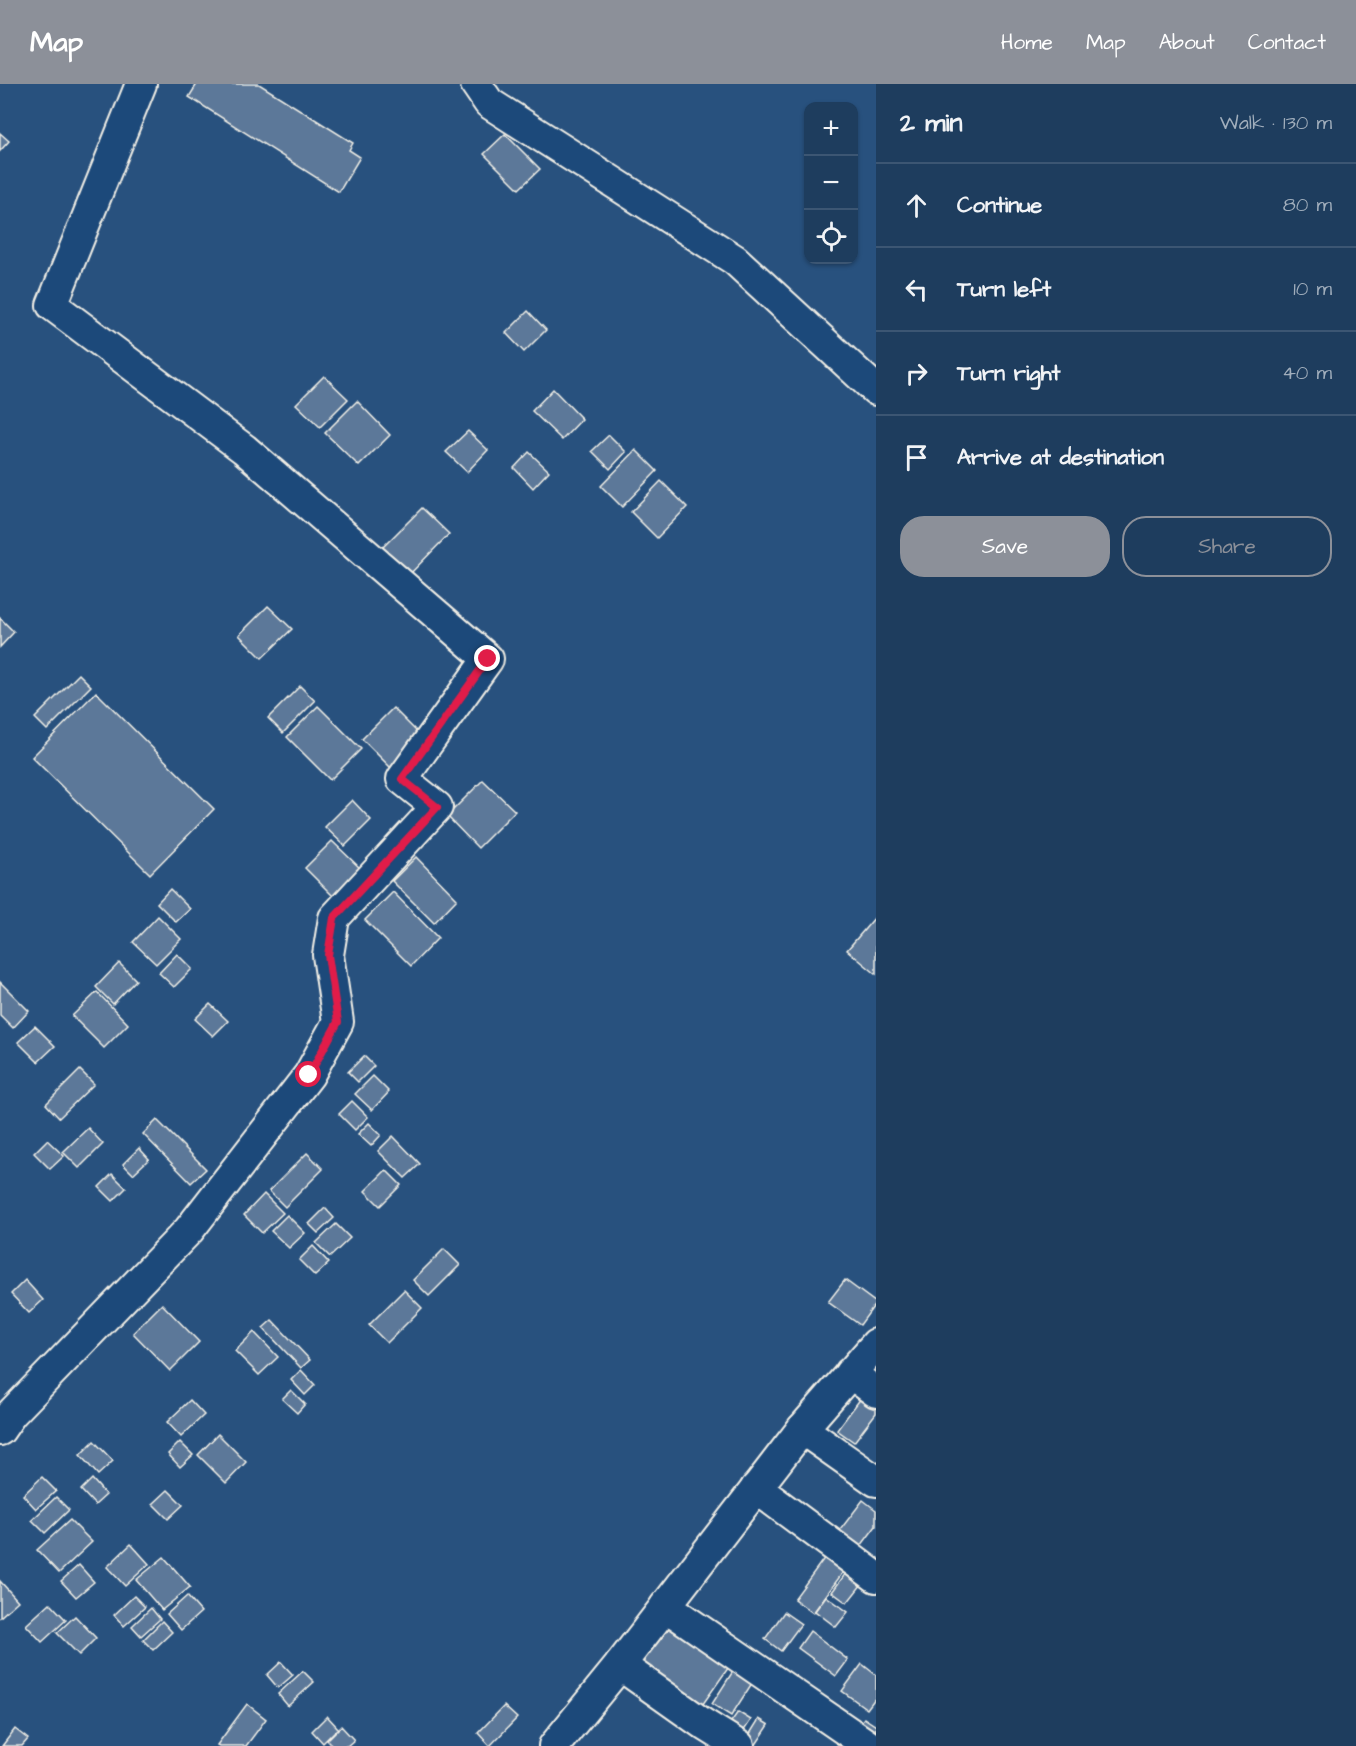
<!DOCTYPE html>
<meta charset="utf-8">
<style>
body{margin:0;font-family:"Architects Daughter",sans-serif;background:#2b4867;color:#f1f3f6}
.controls{position:absolute;right:18px;top:18px;display:grid;overflow:hidden;border-radius:12px;box-shadow:0 2px 4px #0004}
.controls button{width:54px;height:54px;display:grid;place-items:center;padding:0;border:0;border-bottom:2px solid #3c5673;background:#1e3d5e;color:#f1f3f6;font:30px sans-serif}
.stop{position:absolute;width:18px;height:18px;margin:-14px;border:4px solid #e11d48;border-radius:50%;background:#fff}
.stop.end{background:#e11d48;border-color:#fff;box-shadow:0 2px 6px #0008}
.list{margin:0;padding:0;list-style:none}
h2{display:flex;justify-content:space-between;align-items:center;height:78px;margin:0;padding:0 24px;font-size:26px}
h2 small{font-size:20px;font-weight:400;color:#a1aebc}
.list li{display:grid;grid-template-columns:39px 1fr auto;gap:18px;align-items:center;box-sizing:border-box;height:84px;padding:0 24px;border-top:2px solid #3c5673}
.list b{display:block;font-size:22px;white-space:nowrap}
.list em{font-size:20px;font-style:normal;color:#a1aebc}
.actions{display:flex;gap:12px;padding:18px 24px}
.actions a{flex:1;padding:14px 0;border:2px solid #8c9099;border-radius:24px;text-align:center;font-size:21px;color:#8c9099}
.actions .main{background:#8c9099;color:#fff}
.icon{flex:none;width:33px;height:33px;fill:none;stroke:currentColor;stroke-width:2;stroke-linecap:round;stroke-linejoin:round}
.map{position:relative;flex:none;width:876px;height:1662px;overflow:hidden}
header{display:flex;align-items:center;gap:36px;box-sizing:border-box;height:84px;padding:0 30px;background:#8c9099;color:#fff}
header strong{font-size:28px}
nav{display:flex;gap:33px;margin-inline-start:auto;font-size:21px}
main{display:flex}
aside{flex:1;background:#1e3d5e}
.map>svg:first-child{display:block}
.building{fill:#5b7899;stroke:#f4f1e8;stroke-width:1.5}
.lines{fill:none;stroke-linecap:round;stroke-linejoin:round}
.street-casing{stroke:#f4f1e8;stroke-width:34}
.street{stroke:#1f4a7a;stroke-width:30}
.route{stroke:#e11d48;stroke-width:8}
</style>
<header>
<strong>Map</strong>
<nav><a>Home</a><a>Map</a><a>About</a><a>Contact</a></nav>
</header>
<main>
<div class="map">
<svg width="876" height="1662" viewBox="0 0 876 1662">
<rect width="100%" height="100%" fill="#28517e"/>
<filter id="ink" filterUnits="userSpaceOnUse"><feTurbulence type="fractalNoise" baseFrequency=".0167" numOctaves="2"/><feDisplacementMap in="SourceGraphic" scale="12" xChannelSelector="R" yChannelSelector="G"/><feConvolveMatrix kernelMatrix="1 2 1 2 8 2 1 2 1" color-interpolation-filters="sRGB"/></filter>
<g filter="url(#ink)">
<!-- building -->
<g class="building">
<path d="M197 0H259L353 59 349 66 360 73 339 108 189 13Z"/>
<path d="M0 49 9 57 0 67Z"/>
<path d="M505 50 540 85 519 105 484 70Z"/>
<path d="M528 227 546 246 524 268 506 249Z"/>
<path d="M324 292 348 315 320 343 296 320Z"/>
<path d="M553 305 582 335 562 356 532 327Z"/>
<path d="M357 317 390 351 359 382 325 349Z"/>
<path d="M468 347 488 366 467 388 446 368Z"/>
<path d="M609 351 626 368 610 385 592 367Z"/>
<path d="M636 366 657 387 622 423 601 402Z"/>
<path d="M529 368 549 387 533 404 514 384Z"/>
<path d="M661 397 687 423 657 454 631 428Z"/>
<path d="M422 424 449 450 407 493 380 466Z"/>
<path d="M268 522 292 545 262 574 239 551Z"/>
<path d="M0 534 14 548 0 563Z"/>
<path d="M79 590 91 602 47 646 35 634Z"/>
<path d="M300 602 315 617 283 649 268 634Z"/>
<path d="M96 608 214 725 150 790 32 673Z"/>
<path d="M318 622 361 665 330 696 287 653Z"/>
<path d="M393 624 427 658 396 689 362 655Z"/>
<path d="M483 696 515 727 478 764 447 732Z"/>
<path d="M352 716 371 736 345 762 325 743Z"/>
<path d="M332 757 361 785 334 813 305 784Z"/>
<path d="M416 773 457 815 434 839 392 797Z"/>
<path d="M170 805 190 825 176 838 157 819Z"/>
<path d="M393 808 438 854 411 882 365 836Z"/>
<path d="M158 832 181 855 156 880 133 858Z"/>
<path d="M876 832V890L847 866Z"/>
<path d="M177 870 192 885 174 903 159 889Z"/>
<path d="M119 879 136 896 113 920 96 903Z"/>
<path d="M0 898 29 927 13 944 0 931Z"/>
<path d="M97 908 128 940 104 964 72 932Z"/>
<path d="M210 920 228 937 213 952 195 935Z"/>
<path d="M35 942 55 962 38 978 18 958Z"/>
<path d="M364 972 374 982 358 998 348 988Z"/>
<path d="M80 986 94 1000 59 1034 46 1020Z"/>
<path d="M373 992 389 1008 372 1026 355 1010Z"/>
<path d="M352 1017 368 1033 355 1046 339 1030Z"/>
<path d="M157 1036 206 1085 191 1099 143 1050Z"/>
<path d="M369 1039 381 1051 371 1062 358 1050Z"/>
<path d="M88 1044 103 1060 79 1084 63 1068Z"/>
<path d="M393 1052 420 1080 405 1094 378 1067Z"/>
<path d="M47 1056 64 1072 50 1085 34 1069Z"/>
<path d="M139 1064 149 1075 133 1090 123 1080Z"/>
<path d="M307 1069 323 1085 285 1123 269 1107Z"/>
<path d="M386 1086 401 1101 380 1122 365 1107Z"/>
<path d="M112 1090 126 1104 113 1117 99 1103Z"/>
<path d="M264 1110 283 1129 262 1149 244 1131Z"/>
<path d="M325 1124 334 1134 318 1149 309 1140Z"/>
<path d="M287 1131 305 1149 289 1164 271 1147Z"/>
<path d="M336 1140 350 1154 330 1173 316 1159Z"/>
<path d="M313 1162 329 1179 315 1192 299 1176Z"/>
<path d="M444 1165 460 1181 429 1212 413 1196Z"/>
<path d="M25 1196 43 1216 29 1229 11 1210Z"/>
<path d="M845 1196 876 1219 860 1241 828 1218Z"/>
<path d="M404 1206 422 1224 387 1259 369 1241Z"/>
<path d="M162 1220 199 1258 170 1287 133 1249Z"/>
<path d="M272 1236 310 1276 301 1284 263 1244Z"/>
<path d="M254 1248 278 1273 259 1291 235 1267Z"/>
<path d="M301 1286 315 1301 305 1311 291 1296Z"/>
<path d="M291 1306 305 1320 297 1329 282 1315Z"/>
<path d="M864 1310 876 1318V1329L854 1358 837 1346Z"/>
<path d="M190 1316 204 1331 181 1353 167 1338Z"/>
<path d="M218 1350 246 1378 226 1399 198 1371Z"/>
<path d="M94 1357 113 1377 98 1391 80 1371Z"/>
<path d="M180 1358 193 1371 180 1383 168 1370Z"/>
<path d="M42 1393 56 1407 36 1425 23 1411Z"/>
<path d="M92 1395 106 1411 95 1421 81 1406Z"/>
<path d="M168 1406 183 1421 168 1435 153 1420Z"/>
<path d="M56 1413 69 1426 45 1449 32 1436Z"/>
<path d="M863 1416 876 1426V1442L858 1466 837 1450Z"/>
<path d="M70 1436 92 1458 59 1489 37 1466Z"/>
<path d="M131 1460 149 1480 125 1502 107 1483Z"/>
<path d="M828 1469 847 1483 813 1529 794 1515Z"/>
<path d="M164 1473 190 1503 162 1526 136 1496Z"/>
<path d="M79 1481 94 1498 76 1513 61 1497Z"/>
<path d="M846 1489 862 1500 847 1519 832 1508Z"/>
<path d="M0 1497 18 1517 0 1533Z"/>
<path d="M134 1512 145 1523 124 1542 114 1531Z"/>
<path d="M187 1512 201 1528 181 1546 167 1530Z"/>
<path d="M826 1512 848 1528 836 1543 815 1527Z"/>
<path d="M50 1519 66 1536 42 1558 26 1541Z"/>
<path d="M151 1524 160 1535 141 1552 132 1542Z"/>
<path d="M784 1528 801 1540 781 1567 765 1555Z"/>
<path d="M75 1532 96 1554 79 1571 57 1549Z"/>
<path d="M162 1537 172 1548 153 1566 143 1556Z"/>
<path d="M670 1538 731 1580 698 1627 637 1585Z"/>
<path d="M810 1547 848 1576 836 1592 798 1564Z"/>
<path d="M281 1578 293 1591 278 1604 267 1591Z"/>
<path d="M862 1580 876 1591V1613L867 1625 842 1607Z"/>
<path d="M737 1581 756 1593 731 1632 712 1620Z"/>
<path d="M303 1587 314 1598 288 1622 278 1610Z"/>
<path d="M247 1620 266 1635 246 1662H219L217 1661Z"/>
<path d="M504 1622 517 1634 490 1662 478 1649Z"/>
<path d="M738 1628 751 1636 739 1654 726 1645Z"/>
<path d="M327 1632 338 1644 323 1659 312 1647Z"/>
<path d="M864 1634 876 1642V1659L856 1644Z"/>
<path d="M759 1635 769 1641 755 1662 746 1656Z"/>
<path d="M341 1642 354 1656 347 1662H333L327 1656Z"/>
<path d="M15 1645 28 1655 22 1662H2Z"/>
</g>
<g class="lines">
<defs>
<g id="street">
<path d="M476 0 489 19 735 176 876 306"/>
<path d="M850 1289 876 1308"/>
<path d="M802 1345 876 1397"/>
<path d="M0 1346 11 1330 189 1146 309 991 338 938 328 871 334 834 437 723 402 695 488 575 244 365 52 221 141 0"/>
<path d="M756 1404 876 1493"/>
<path d="M665 1522 869 1662"/>
<path d="M620 1581 702 1639 739 1662"/>
<path d="M554 1662 620 1581 802 1345 876 1260"/>
</g>
</defs>
<!-- street casing -->
<use href="#street" class="street-casing"/>
<!-- street -->
<use href="#street" class="street"/>
</g>
</g>
<g class="lines" filter="url(#ink)">
<!-- route -->
<path class="route" d="M309 991 338 938 328 871 334 834 437 723 402 695 488 575"/>
</g>
</svg>
<div class="controls">
<button>+</button>
<button>−</button>
<button><svg class="icon" aria-label="locate" viewBox="0 0 24 24"><circle cx="12" cy="12" r="6"/><path d="M12 2v4M12 18v4M2 12h4M18 12h4"/></svg></button>
</div>
<div class="stop" style="left:309px;top:991px"></div>
<div class="stop end" style="left:488px;top:575px"></div>
</div>
<aside>
<h2>2 min<small>Walk · 130 m</small></h2>
<ul class="list">
<li><svg class="icon" aria-label="ahead" viewBox="0 0 24 24"><path d="M12 20V5M6 11l6-6 6 6"/></svg><div><b>Continue</b></div><em>80 m</em></li>
<li><svg class="icon" aria-label="left" viewBox="0 0 24 24"><path d="M17 20v-9H6M10 6l-5 5 5 5"/></svg><div><b>Turn left</b></div><em>10 m</em></li>
<li><svg class="icon" aria-label="right" viewBox="0 0 24 24"><path d="M7 20v-9h11M14 6l5 5-5 5"/></svg><div><b>Turn right</b></div><em>40 m</em></li>
<li><svg class="icon" aria-label="arrive" viewBox="0 0 24 24"><path d="M6 21V4h12l-3 4 3 4H6"/></svg><div><b>Arrive at destination</b></div></li>
</ul>
<div class="actions"><a class="main">Save</a><a>Share</a></div>
</aside>
</main>
